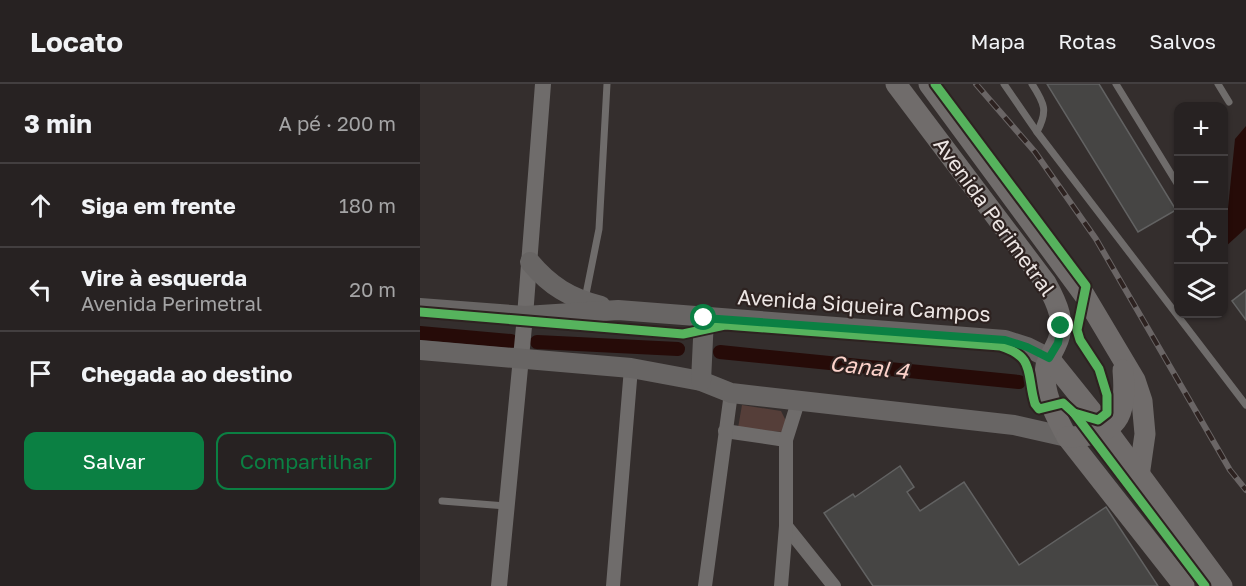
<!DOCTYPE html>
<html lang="pt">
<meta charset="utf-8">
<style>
body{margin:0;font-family:"Golos Text",sans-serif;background:#332f2f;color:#f1f3f6}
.controls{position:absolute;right:18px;top:18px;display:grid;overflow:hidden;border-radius:12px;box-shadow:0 2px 4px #0004}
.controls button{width:54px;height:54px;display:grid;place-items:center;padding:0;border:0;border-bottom:2px solid #433f40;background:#272222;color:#f1f3f6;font:30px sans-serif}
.stop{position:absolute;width:18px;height:18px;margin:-14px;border:4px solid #0b8043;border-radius:50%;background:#fff}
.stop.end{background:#0b8043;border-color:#fff;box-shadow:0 2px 6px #0008}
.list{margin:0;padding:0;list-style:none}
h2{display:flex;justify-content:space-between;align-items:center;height:78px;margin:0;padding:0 24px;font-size:26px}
h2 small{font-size:20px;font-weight:400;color:#a4a4a5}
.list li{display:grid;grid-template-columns:39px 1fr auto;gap:18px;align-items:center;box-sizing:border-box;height:84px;padding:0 24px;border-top:2px solid #433f40}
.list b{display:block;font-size:22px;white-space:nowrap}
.list p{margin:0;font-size:20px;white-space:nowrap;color:#a4a4a5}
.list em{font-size:20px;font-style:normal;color:#a4a4a5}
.actions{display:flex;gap:12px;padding:18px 24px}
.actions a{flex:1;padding:14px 0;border:2px solid #0b8043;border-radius:12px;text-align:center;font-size:21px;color:#0b8043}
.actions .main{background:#0b8043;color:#fff}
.icon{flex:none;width:33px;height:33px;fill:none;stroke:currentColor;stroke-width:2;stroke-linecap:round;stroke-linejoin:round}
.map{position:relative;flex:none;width:826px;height:502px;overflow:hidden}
header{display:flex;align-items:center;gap:36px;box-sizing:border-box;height:84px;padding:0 30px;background:#272222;border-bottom:2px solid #433f40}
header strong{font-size:28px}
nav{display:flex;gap:33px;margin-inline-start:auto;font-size:21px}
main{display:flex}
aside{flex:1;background:#272222}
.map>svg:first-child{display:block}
.green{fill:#553e39}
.water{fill:#260b08}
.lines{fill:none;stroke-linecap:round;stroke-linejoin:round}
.canal{stroke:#260b08;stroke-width:14}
.building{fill:#464544;stroke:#626262;stroke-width:1.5}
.service{stroke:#6f6c6b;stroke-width:7}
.minor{stroke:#6f6c6b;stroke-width:14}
.tertiary{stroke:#6f6c6b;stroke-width:16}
.secondary{stroke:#686564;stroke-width:20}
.primary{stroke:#706c6b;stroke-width:21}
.rail-casing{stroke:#6a6565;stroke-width:6}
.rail{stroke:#2d2220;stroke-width:4;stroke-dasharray:11;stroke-linecap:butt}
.cycleway-casing{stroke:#2d2220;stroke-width:13}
.cycleway{stroke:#56b35d;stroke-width:9}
.route{stroke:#0b8043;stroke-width:8}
.labels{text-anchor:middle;stroke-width:4.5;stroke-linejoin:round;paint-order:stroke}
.street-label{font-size:21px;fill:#ece5e3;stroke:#2d2220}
.water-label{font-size:22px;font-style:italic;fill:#fcd2ca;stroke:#2d2220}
</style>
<header>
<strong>Locato</strong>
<nav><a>Mapa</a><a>Rotas</a><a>Salvos</a></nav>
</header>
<main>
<aside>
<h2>3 min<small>A pé · 200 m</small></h2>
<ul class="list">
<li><svg class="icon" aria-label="ahead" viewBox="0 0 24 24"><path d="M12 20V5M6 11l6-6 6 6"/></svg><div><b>Siga em frente</b></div><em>180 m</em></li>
<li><svg class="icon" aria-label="left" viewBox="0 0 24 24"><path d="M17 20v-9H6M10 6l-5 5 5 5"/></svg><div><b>Vire à esquerda</b><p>Avenida Perimetral</p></div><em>20 m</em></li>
<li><svg class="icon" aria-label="arrive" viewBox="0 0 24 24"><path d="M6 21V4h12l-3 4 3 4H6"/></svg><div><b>Chegada ao destino</b></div></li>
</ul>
<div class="actions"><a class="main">Salvar</a><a>Compartilhar</a></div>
</aside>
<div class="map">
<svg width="826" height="502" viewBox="0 0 826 502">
<rect width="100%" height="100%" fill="#342e2d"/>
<!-- green -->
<path class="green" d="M322 321 361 327 367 339 363 348 318 344Z"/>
<!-- water -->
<path class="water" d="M826 42V144L804 164V140L807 134 815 55Z"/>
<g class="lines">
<!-- canal -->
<g class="canal">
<path d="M0 249 91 257"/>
<path d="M117 258 258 265"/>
<path d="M300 268 599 298"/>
</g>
</g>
<!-- building -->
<g class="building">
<path d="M627 0H679L756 126 718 148Z"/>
<path d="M826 206V236L812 217Z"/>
<path d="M480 382 494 403 487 408 500 427 544 398 599 481 686 423 738 502H453L404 429 433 410 435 413Z"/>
</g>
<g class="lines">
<!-- service -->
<g class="service">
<path d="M584 0 617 48 826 321"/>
<path d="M612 0C625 20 628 27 617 48"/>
<path d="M696 0 758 101"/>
<path d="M798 0 809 18"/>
<path d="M165 215 179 145 187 0"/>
<path d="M22 417 86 422"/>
</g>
<!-- minor -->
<g class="minor">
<path d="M305 347 366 356"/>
<path d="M366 442 414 502"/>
<path d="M193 502 211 284"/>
<path d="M285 502 311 309"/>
<path d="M361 502 366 442V356L378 318"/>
</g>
<!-- tertiary -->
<path class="tertiary" d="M79 502 105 232 123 0"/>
<!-- secondary -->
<g class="secondary">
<path d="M110 178C130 202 150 214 181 222"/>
<path d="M0 224 105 232 198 226 585 256 607 263 629 274"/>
<path d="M0 266 211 284 281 297 311 309 594 341 647 353"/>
<path d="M281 297 284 234"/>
</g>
<!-- primary -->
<g class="primary">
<path d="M476 0 626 199C637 219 647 239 636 261 633 268 628 275 626 282 621 308 636 332 647 353L764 502"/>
<path d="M509 0 665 212 715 296 722 317 725 350 719 392"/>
<path d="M629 274 686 345 802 502"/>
<path d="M647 353C699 352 707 333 703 286"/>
</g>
<defs>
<path id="rail" d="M556 0 615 68 676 155 810 386 826 406"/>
</defs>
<!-- rail casing -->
<use href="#rail" class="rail-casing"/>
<!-- rail -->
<use href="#rail" class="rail"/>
<defs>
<g id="cycleway">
<path d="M515 0 666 202 657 246 660 256 679 285 687 311V329L678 336 654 329"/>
<path d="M0 228 263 250 305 241 580 262C616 273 606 290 615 320L619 325 643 319 654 329 785 502"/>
</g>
</defs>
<!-- cycleway casing -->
<use href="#cycleway" class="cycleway-casing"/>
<!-- cycleway -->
<use href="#cycleway" class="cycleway"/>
</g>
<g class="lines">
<!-- route -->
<path class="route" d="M284 234 585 256 607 263 629 274 638 259 641 242"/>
</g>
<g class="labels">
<!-- street labels -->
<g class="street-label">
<text transform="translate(574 133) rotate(54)" y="7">Avenida Perimetral</text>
<text transform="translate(444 222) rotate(4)" y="7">Avenida Siqueira Campos</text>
</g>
<!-- water labels -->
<g class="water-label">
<text transform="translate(449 283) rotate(6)" y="8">Canal 4</text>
</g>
</g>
</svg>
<div class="controls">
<button>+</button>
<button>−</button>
<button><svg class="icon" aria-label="locate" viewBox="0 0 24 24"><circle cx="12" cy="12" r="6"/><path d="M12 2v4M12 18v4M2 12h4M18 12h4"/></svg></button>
<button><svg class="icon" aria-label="layers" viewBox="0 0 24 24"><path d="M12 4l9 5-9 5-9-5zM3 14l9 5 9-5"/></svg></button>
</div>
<div class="stop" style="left:284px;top:234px"></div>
<div class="stop end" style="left:641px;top:242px"></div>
</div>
</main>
